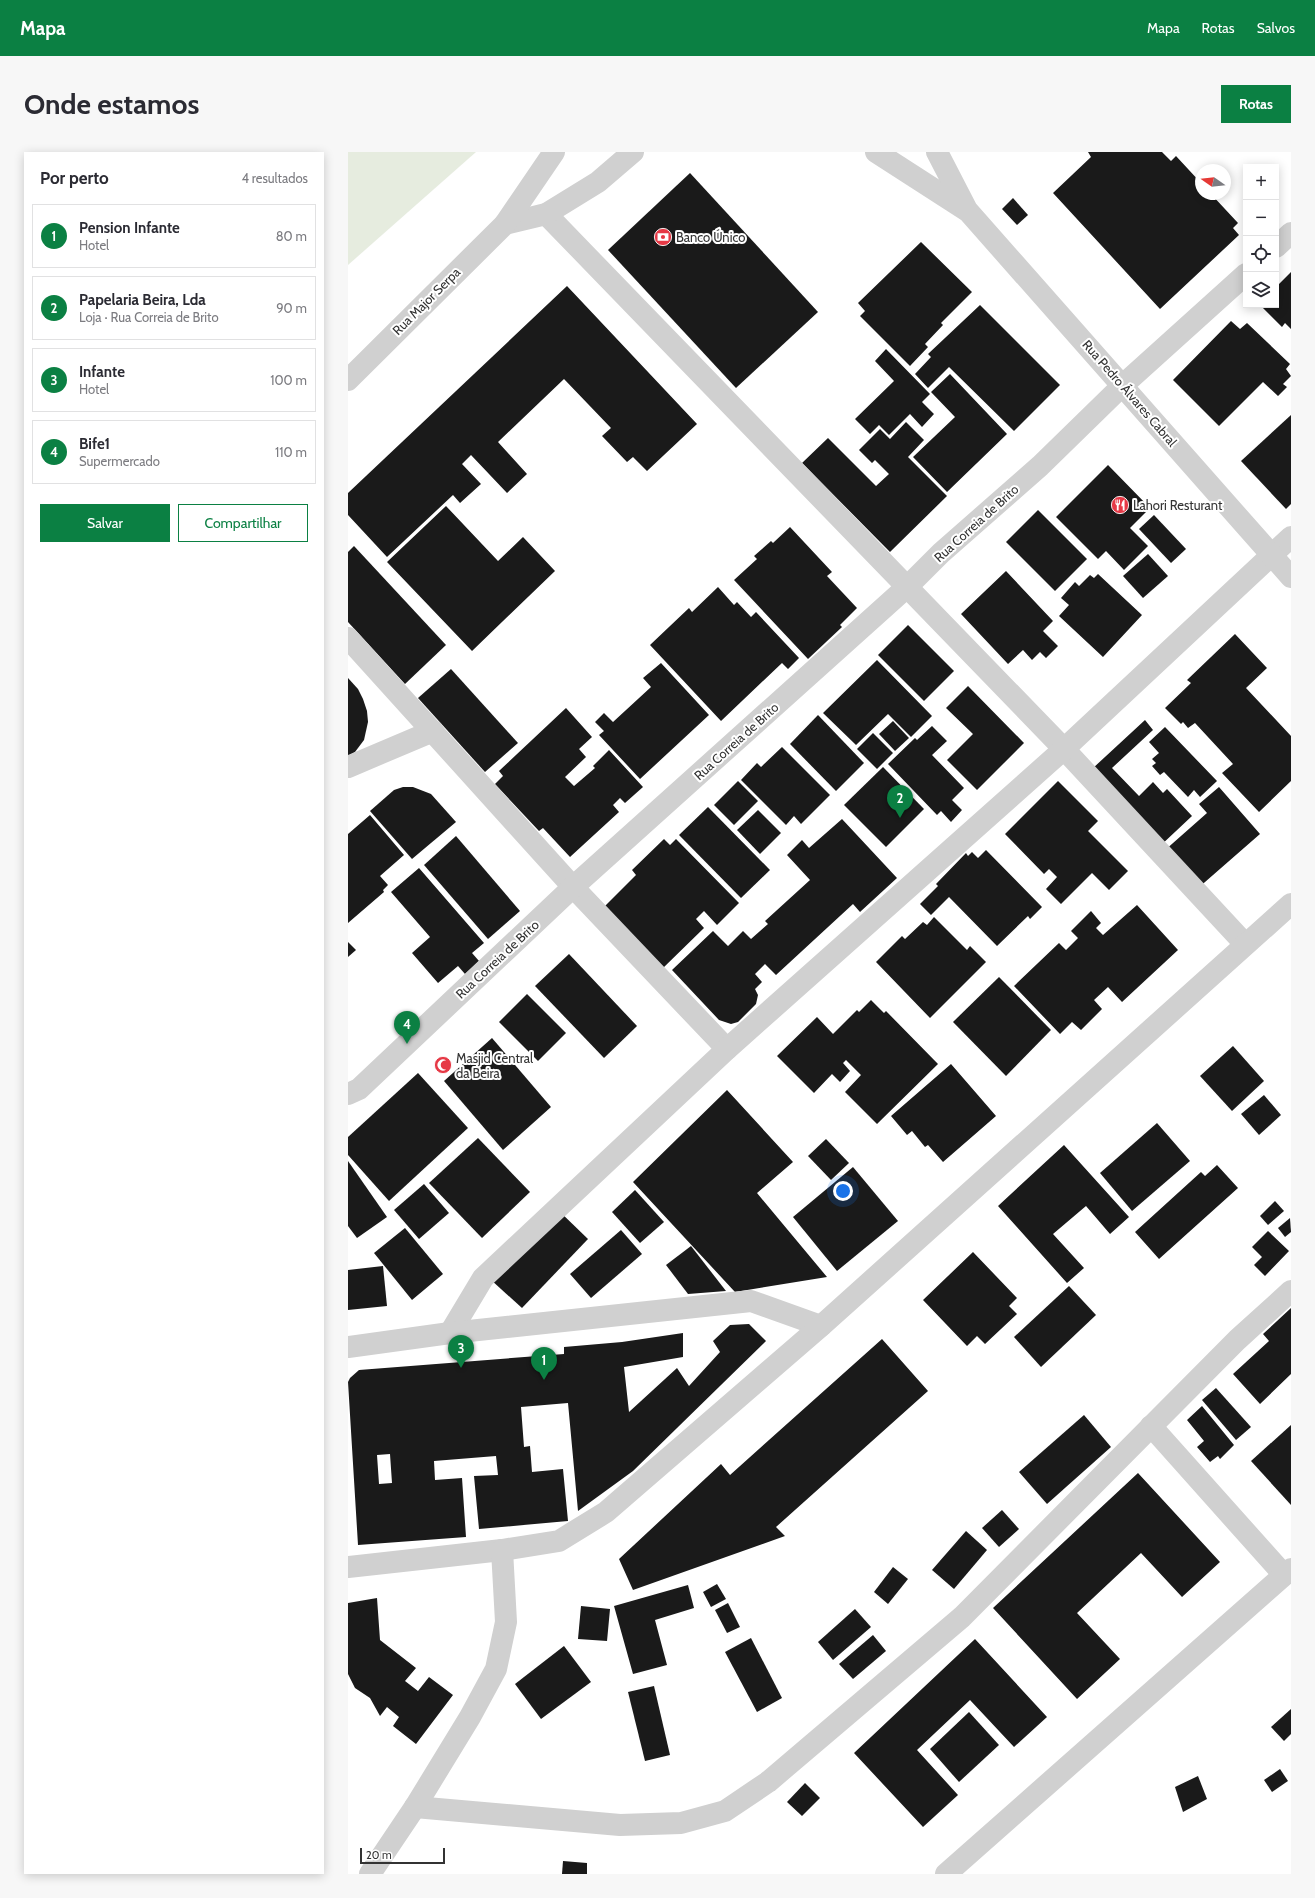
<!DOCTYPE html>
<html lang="pt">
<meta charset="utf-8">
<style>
body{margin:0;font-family:Cabin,sans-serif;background:#f7f7f7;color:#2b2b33}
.controls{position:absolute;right:12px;top:12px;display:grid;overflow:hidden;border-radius:0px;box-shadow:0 2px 10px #0003}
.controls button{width:36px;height:36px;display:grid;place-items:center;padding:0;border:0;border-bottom:1px solid #e1e1e2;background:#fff;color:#2b2b33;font:20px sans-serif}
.compass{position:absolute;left:847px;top:12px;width:36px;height:36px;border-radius:50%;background:#fff;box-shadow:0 2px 10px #0003;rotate:284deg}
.scale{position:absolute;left:12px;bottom:10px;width:85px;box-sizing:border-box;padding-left:4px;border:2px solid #333;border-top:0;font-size:11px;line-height:14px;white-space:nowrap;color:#333;-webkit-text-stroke:3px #fff;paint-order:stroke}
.you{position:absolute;left:495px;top:1039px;width:14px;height:14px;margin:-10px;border:3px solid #fff;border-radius:50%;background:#1a73e8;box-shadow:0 0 0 6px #1a73e833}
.badge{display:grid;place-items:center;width:26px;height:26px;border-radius:50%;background:#0b8043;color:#fff;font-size:13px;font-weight:700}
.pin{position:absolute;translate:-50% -33px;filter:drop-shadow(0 1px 2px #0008)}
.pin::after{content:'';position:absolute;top:21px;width:14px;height:12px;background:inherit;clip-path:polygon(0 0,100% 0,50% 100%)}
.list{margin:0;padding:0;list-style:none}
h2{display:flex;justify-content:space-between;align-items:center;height:52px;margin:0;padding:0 16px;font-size:17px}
h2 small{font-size:13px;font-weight:400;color:#7c7c81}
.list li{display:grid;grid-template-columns:26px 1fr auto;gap:12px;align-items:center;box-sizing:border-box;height:64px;margin:0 8px 8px;padding:0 8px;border:1px solid #e1e1e2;border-radius:0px}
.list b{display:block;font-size:15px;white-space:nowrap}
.list p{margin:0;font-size:13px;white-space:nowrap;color:#7c7c81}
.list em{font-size:13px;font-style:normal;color:#7c7c81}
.actions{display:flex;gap:8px;padding:12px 16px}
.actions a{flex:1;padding:9px 0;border:1px solid #0b8043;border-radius:0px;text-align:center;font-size:14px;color:#0b8043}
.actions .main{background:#0b8043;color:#fff}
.icon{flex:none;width:22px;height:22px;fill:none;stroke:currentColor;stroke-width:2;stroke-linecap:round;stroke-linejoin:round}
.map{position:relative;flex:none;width:943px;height:1722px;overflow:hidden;border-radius:0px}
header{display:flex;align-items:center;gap:24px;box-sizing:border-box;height:56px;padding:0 20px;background:#0b8043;color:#fff}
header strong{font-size:19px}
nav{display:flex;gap:22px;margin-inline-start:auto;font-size:14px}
.intro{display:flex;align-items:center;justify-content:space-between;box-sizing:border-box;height:96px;padding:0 24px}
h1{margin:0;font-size:28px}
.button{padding:10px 18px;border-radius:0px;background:#0b8043;color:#fff;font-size:14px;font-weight:700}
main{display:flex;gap:24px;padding:0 24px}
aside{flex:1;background:#fff;border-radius:0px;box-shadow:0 2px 10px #0003}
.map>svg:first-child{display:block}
.green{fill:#e6ecdf}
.building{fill:#1a1a1a;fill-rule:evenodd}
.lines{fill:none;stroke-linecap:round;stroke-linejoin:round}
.minor{stroke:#d0d0d0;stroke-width:22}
.tertiary{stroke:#d0d0d0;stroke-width:22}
.labels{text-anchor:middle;stroke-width:4;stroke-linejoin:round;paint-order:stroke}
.poi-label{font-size:13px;fill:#333;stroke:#fff;text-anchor:start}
.street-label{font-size:13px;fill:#333;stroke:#fff}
</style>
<header>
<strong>Mapa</strong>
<nav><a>Mapa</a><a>Rotas</a><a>Salvos</a></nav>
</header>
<div class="intro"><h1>Onde estamos</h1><a class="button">Rotas</a></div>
<main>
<aside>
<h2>Por perto<small>4 resultados</small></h2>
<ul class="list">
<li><span class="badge">1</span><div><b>Pension Infante</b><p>Hotel</p></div><em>80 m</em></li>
<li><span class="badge">2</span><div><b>Papelaria Beira, Lda</b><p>Loja · Rua Correia de Brito</p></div><em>90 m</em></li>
<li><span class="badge">3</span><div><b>Infante</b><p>Hotel</p></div><em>100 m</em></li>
<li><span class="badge">4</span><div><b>Bife1</b><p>Supermercado</p></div><em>110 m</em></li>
</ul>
<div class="actions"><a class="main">Salvar</a><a>Compartilhar</a></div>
</aside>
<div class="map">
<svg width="943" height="1722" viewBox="0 0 943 1722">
<rect width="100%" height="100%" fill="#fff"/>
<!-- green -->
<path class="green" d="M0 0H128L0 113Z"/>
<!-- building -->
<g class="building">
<path d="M740 0H814L823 9 828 4 853 31V42H863L890 71 885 76 891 83 812 157 705 41 743 5Z"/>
<path d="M342 21 470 160 388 236 260 98Z"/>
<path d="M665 46 680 63 669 73 654 57Z"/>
<path d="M573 90 624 140 593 171 595 173 577 192 580 195 562 214 512 164 517 159 510 151Z"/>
<path d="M943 120V177L937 171 934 175 912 153H928V135Z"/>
<path d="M219 134 349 272 299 319 285 305 279 310 254 284 263 276 216 227 150 290 179 322 159 341 123 303 114 312 133 332 112 351 105 343 39 405 0 363V341Z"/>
<path d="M632 153 712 233 666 279 601 215 580 236 567 222 583 205 580 202Z"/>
<path d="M883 169 892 177 899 171 942 212 938 217 943 224 935 232 939 235 930 244 915 230 871 274 825 228Z"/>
<path d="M538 197 582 242 574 250 586 262 574 275 562 262 541 283 531 273 522 282 507 267 546 229 527 209Z"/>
<path d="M602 222 659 282 599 340 565 305 607 265 583 240Z"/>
<path d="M943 263V352L938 357 893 309Z"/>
<path d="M558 270 576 288 560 305 599 344 542 400 454 311 480 286 528 334 541 322 527 308 524 311 511 298 532 277 542 287Z"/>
<path d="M760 313 802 356 782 376 800 394 776 418 758 399 750 407 708 365Z"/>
<path d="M98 354 150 409 175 385 207 419 124 499 39 410Z"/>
<path d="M690 358 739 407 707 439 658 390Z"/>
<path d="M806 363 838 397 823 411 791 377Z"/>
<path d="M442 375 484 420 479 424 509 456 492 473 494 475 460 507 386 428 409 407 406 404 423 389 425 391Z"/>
<path d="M6 394 98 493 57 532 0 470V400Z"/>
<path d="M800 402 820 424 795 446 775 424Z"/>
<path d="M658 419 705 469 695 479 710 494 698 506 692 500 684 508 675 498 660 512 613 462Z"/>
<path d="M750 422 794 463 755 505 711 464 721 453 713 446 727 430 731 434 742 423 746 426Z"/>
<path d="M370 435 386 453 389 450 403 465 408 460 451 506 440 517 434 511 373 569 302 493 341 456 344 460Z"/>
<path d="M560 473 606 519 576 549 530 503Z"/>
<path d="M887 482 919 516 898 536 943 584V629L911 660 874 621 885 612 847 571 840 576 835 570 833 572 817 556 843 531 839 528Z"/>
<path d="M529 508 584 564 563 585 540 562 508 593 475 561Z"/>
<path d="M313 511 361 563 292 627 251 583 256 579 247 570 256 561 265 570 303 535 295 526Z"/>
<path d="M103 517 170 591 137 620 70 546Z"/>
<path d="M0 526 10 537 15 547 19 559 20 570 16 588 7 600 0 604Z"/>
<path d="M620 534 676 591 629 638 599 608 625 582 598 556Z"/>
<path d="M218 556 244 585 231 597 238 605 217 625 226 634 247 616 245 614 261 598 295 635 277 651 272 646 265 653 271 660 222 705 195 676 191 679 147 632 155 624 151 619Z"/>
<path d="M470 563 516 611 488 639 442 592Z"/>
<path d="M797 568 805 578 764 616 791 644 805 630 815 641 819 637 844 664 811 695 744 617Z"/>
<path d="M545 569 561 586 547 599 531 582Z"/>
<path d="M584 574 599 589 584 603 616 636 604 648 614 658 603 670 593 659 589 663 540 612 567 586 569 588Z"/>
<path d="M817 575 869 629 852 645 846 638 840 645 816 620 812 623 804 614 808 611 804 607 811 601 801 590Z"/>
<path d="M525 581 545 601 529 617 509 597Z"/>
<path d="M434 595 482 643 453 672 446 664 438 673 393 628 409 611 413 615Z"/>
<path d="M535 615 576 657 538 695 496 653Z"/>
<path d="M390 629 410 649 386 673 366 653Z"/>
<path d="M710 629 750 669 740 679 780 719 761 738 744 721 713 752 698 737 709 725 701 717 696 722 657 682Z"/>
<path d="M55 635H65L83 642 108 670 64 707 22 659 46 638Z"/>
<path d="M871 635 912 682 849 737 816 699 859 661 851 652Z"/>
<path d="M360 655 422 718 393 746 331 683Z"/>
<path d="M410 658 433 681 412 702 389 678Z"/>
<path d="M22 663 56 703 32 724 40 733 35 738 36 740 0 771V682Z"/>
<path d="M494 667 549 726 512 760 505 752 428 823 417 812 407 822 414 830 407 837 410 843 408 852 390 870 383 872 371 868 324 818 365 779 380 794 395 779 403 787 420 772 417 769 462 728 439 703 454 688 461 696Z"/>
<path d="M108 684 172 759 140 787 76 713Z"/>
<path d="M316 687 322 693 328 687 391 751 369 773 356 759 348 767 356 776 314 817 254 757 288 723 284 718Z"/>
<path d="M638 698 694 755 682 767 680 764 649 794 601 745 583 763 572 752 590 734 588 732 618 701 620 704 624 700 630 706Z"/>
<path d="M71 716 136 791 124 801 131 809 117 822 110 814 90 831 64 801 82 785 43 740Z"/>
<path d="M789 753 830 798 774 850 760 835 746 848 754 857 733 878 724 870 712 882 666 834 711 791 718 798 730 786 723 779 743 759 753 771 748 776 755 783Z"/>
<path d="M586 765 619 798 622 794 638 810 582 866 528 810 554 784 557 787 575 770 579 773Z"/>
<path d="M0 790 8 798 0 805Z"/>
<path d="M221 802 289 874 256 906 187 834Z"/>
<path d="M651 825 703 878 658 924 605 870Z"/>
<path d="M179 842 218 881 190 909 151 870Z"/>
<path d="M523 848 536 861 538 859 590 912 529 972 497 940 513 923 498 908 495 911 502 919 492 930 484 922 466 941 429 904 469 865 485 882 509 858 511 860Z"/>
<path d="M144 886 203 955 155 998 96 929Z"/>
<path d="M885 894 916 929 884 959 852 924Z"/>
<path d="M603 912 648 964 595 1010 580 993 577 995 564 979 559 983 543 964Z"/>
<path d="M70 921 120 976 41 1049 0 1003V985Z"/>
<path d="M379 938 445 1010 409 1041 479 1125 387 1140 285 1030Z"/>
<path d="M916 943 933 963 911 983 893 962Z"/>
<path d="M809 971 842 1009 784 1059 752 1021Z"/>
<path d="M130 986 182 1040 134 1086 81 1031Z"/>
<path d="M478 987 501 1011 483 1028 460 1004Z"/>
<path d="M716 993 781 1065 762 1082 738 1054 705 1082 736 1116 719 1131 650 1054Z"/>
<path d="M0 1009 39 1065 9 1086 0 1074Z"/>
<path d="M869 1013 890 1036 811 1107 787 1080 853 1020 857 1024Z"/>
<path d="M505 1015 550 1069 489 1119 445 1065Z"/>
<path d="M76 1032 101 1061 71 1087 46 1058Z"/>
<path d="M287 1038 316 1070 292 1091 264 1060Z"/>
<path d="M927 1049 936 1059 920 1073 912 1064Z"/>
<path d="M209 1057 240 1087 174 1156 142 1127Z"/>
<path d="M942 1066 943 1080 937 1085 930 1076Z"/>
<path d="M57 1076 95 1122 64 1148 26 1101Z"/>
<path d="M273 1078 294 1102 243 1146 222 1122Z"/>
<path d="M920 1079 941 1099 917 1124 906 1113 914 1105 904 1095Z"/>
<path d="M343 1094 378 1139 340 1142 318 1113Z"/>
<path d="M625 1100 669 1146 661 1154 669 1162 637 1192 629 1184 619 1194 575 1148Z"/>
<path d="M35 1114 39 1154 0 1158V1118Z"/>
<path d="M721 1134 748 1163 693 1215 666 1185Z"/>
<path d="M943 1156V1222L912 1252 885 1222 921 1189 915 1182Z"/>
<path d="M401 1172 418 1189 285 1319 230 1359 220 1251 173 1255 176 1295 182 1294 184 1320 215 1317 220 1369 131 1377 126 1324 150 1323 148 1304 86 1309 87 1328 114 1326 118 1385 10 1393 0 1230 2 1226 11 1218 216 1202V1195L274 1190 335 1181V1205L276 1215 281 1260 329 1216 341 1234 372 1200 365 1189 382 1173ZM42 1302 44 1331 31 1332 29 1303Z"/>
<path d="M534 1187 580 1239 428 1375 437 1384 285 1438 271 1407 373 1312 382 1323Z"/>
<path d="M868 1236 903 1275 888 1288 854 1248Z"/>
<path d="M854 1254 886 1293 872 1307 870 1304 862 1310 849 1295 856 1289 839 1268Z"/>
<path d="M736 1263 763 1295 699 1352 671 1320Z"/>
<path d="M943 1273V1353L903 1309Z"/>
<path d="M790 1321 872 1410 834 1445 793 1401 729 1461 772 1507 729 1547 645 1456Z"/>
<path d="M654 1358 671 1377 651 1395 634 1376Z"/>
<path d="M618 1379 639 1398 606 1437 584 1418Z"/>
<path d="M545 1415 560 1427 540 1452 526 1440Z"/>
<path d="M369 1432 378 1447 363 1455 355 1440Z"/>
<path d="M340 1433 346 1456 307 1468 319 1513 285 1522 266 1454Z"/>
<path d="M29 1446 32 1488 68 1516 57 1529 70 1539 81 1525 105 1543 68 1592 45 1574 51 1565 39 1555 32 1564 22 1546 7 1536 0 1522V1451Z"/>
<path d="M380 1451 392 1475 379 1481 367 1458Z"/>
<path d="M233 1454 262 1457 259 1489 230 1487Z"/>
<path d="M507 1457 523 1475 485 1508 470 1490Z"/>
<path d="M525 1483 538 1499 505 1527 491 1512Z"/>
<path d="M403 1486 434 1546 409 1560 377 1500Z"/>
<path d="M627 1487 699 1565 666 1595 622 1548 569 1598 610 1643 575 1675 506 1601Z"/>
<path d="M216 1494 243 1530 193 1567 167 1532Z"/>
<path d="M306 1534 322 1603 297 1609 280 1540Z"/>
<path d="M943 1557V1582L936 1589 923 1575Z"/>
<path d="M621 1560 651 1593 611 1630 582 1597Z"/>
<path d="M932 1617 940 1629 924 1640 916 1628Z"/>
<path d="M850 1624 859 1647 835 1660 827 1635Z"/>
<path d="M457 1631 472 1646 454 1664 439 1650Z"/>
<path d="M215 1709 239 1711V1722H214Z"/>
</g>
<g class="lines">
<!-- minor -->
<g class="minor">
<path d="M198 62 716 597 897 792"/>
<path d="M157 72 198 62 250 30 285 0"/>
<path d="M928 95 943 81"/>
<path d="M0 228 157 72 206 0"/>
<path d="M0 486 225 735 379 897"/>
<path d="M0 615 85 579"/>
<path d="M0 942 11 937 225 735 560 434 593 401 692 314 775 233 898 122"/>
<path d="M102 1181 135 1126 379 897 716 597 943 385"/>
<path d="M0 1195 102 1181 403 1149 473 1174"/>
<path d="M803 1274 936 1423"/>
<path d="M0 1415 154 1398 211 1389 258 1360 473 1174 943 752"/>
<path d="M67 1655 272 1673 333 1671 377 1659 420 1630 614 1465 889 1188 943 1139"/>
<path d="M22 1722 67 1655 122 1565 148 1517 158 1470 154 1398"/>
<path d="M598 1722 943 1417"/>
</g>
<!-- tertiary -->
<g class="tertiary">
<path d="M528 0 618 58"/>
<path d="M589 0 619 58 943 425"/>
</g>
</g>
<!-- icons -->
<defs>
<symbol id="bank-disc" viewBox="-11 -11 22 22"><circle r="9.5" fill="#e63946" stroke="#fff"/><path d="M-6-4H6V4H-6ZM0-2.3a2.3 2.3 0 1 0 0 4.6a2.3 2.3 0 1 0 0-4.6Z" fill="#fff"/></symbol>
<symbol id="restaurant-disc" viewBox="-11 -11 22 22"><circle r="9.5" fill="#e63946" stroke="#fff"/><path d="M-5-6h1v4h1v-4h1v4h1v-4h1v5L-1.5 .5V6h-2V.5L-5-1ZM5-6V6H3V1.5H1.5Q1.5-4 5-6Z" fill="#fff"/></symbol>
<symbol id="mosque-disc" viewBox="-11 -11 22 22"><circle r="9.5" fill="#e63946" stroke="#fff"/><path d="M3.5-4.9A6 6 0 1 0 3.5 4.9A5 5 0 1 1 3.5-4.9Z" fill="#fff"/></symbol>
</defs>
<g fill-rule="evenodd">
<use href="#bank-disc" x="305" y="75" width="20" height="20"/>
<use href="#restaurant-disc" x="762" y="343" width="20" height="20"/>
<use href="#mosque-disc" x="85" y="903" width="20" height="20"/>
</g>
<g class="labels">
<!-- poi labels -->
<g class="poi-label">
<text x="328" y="90">Banco Único</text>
<text x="785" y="358">Lahori Resturant</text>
<text x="108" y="911">Masjid Central<tspan x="108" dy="15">da Beira</tspan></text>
</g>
<!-- street labels -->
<g class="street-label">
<text transform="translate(78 149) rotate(-45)" y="5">Rua Major Serpa</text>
<text transform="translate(782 241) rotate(49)" y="5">Rua Pedro Álvares Cabral</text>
<text transform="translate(628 371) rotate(-42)" y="5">Rua Correia de Brito</text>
<text transform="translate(388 589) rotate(-42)" y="5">Rua Correia de Brito</text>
<text transform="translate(149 807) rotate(-43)" y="5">Rua Correia de Brito</text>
</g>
</g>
</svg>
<div class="controls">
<button>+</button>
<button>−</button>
<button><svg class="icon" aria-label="locate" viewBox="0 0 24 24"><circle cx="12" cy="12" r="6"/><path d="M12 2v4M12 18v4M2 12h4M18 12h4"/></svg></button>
<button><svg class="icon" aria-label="layers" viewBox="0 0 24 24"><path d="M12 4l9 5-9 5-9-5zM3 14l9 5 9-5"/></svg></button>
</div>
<svg class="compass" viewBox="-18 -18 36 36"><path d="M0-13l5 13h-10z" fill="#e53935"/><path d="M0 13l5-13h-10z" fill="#7c7c81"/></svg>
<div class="scale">20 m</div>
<div class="you"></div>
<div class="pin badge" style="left:196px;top:1228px">1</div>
<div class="pin badge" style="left:552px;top:666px">2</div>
<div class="pin badge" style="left:113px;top:1216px">3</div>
<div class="pin badge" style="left:59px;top:892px">4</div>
</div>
</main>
